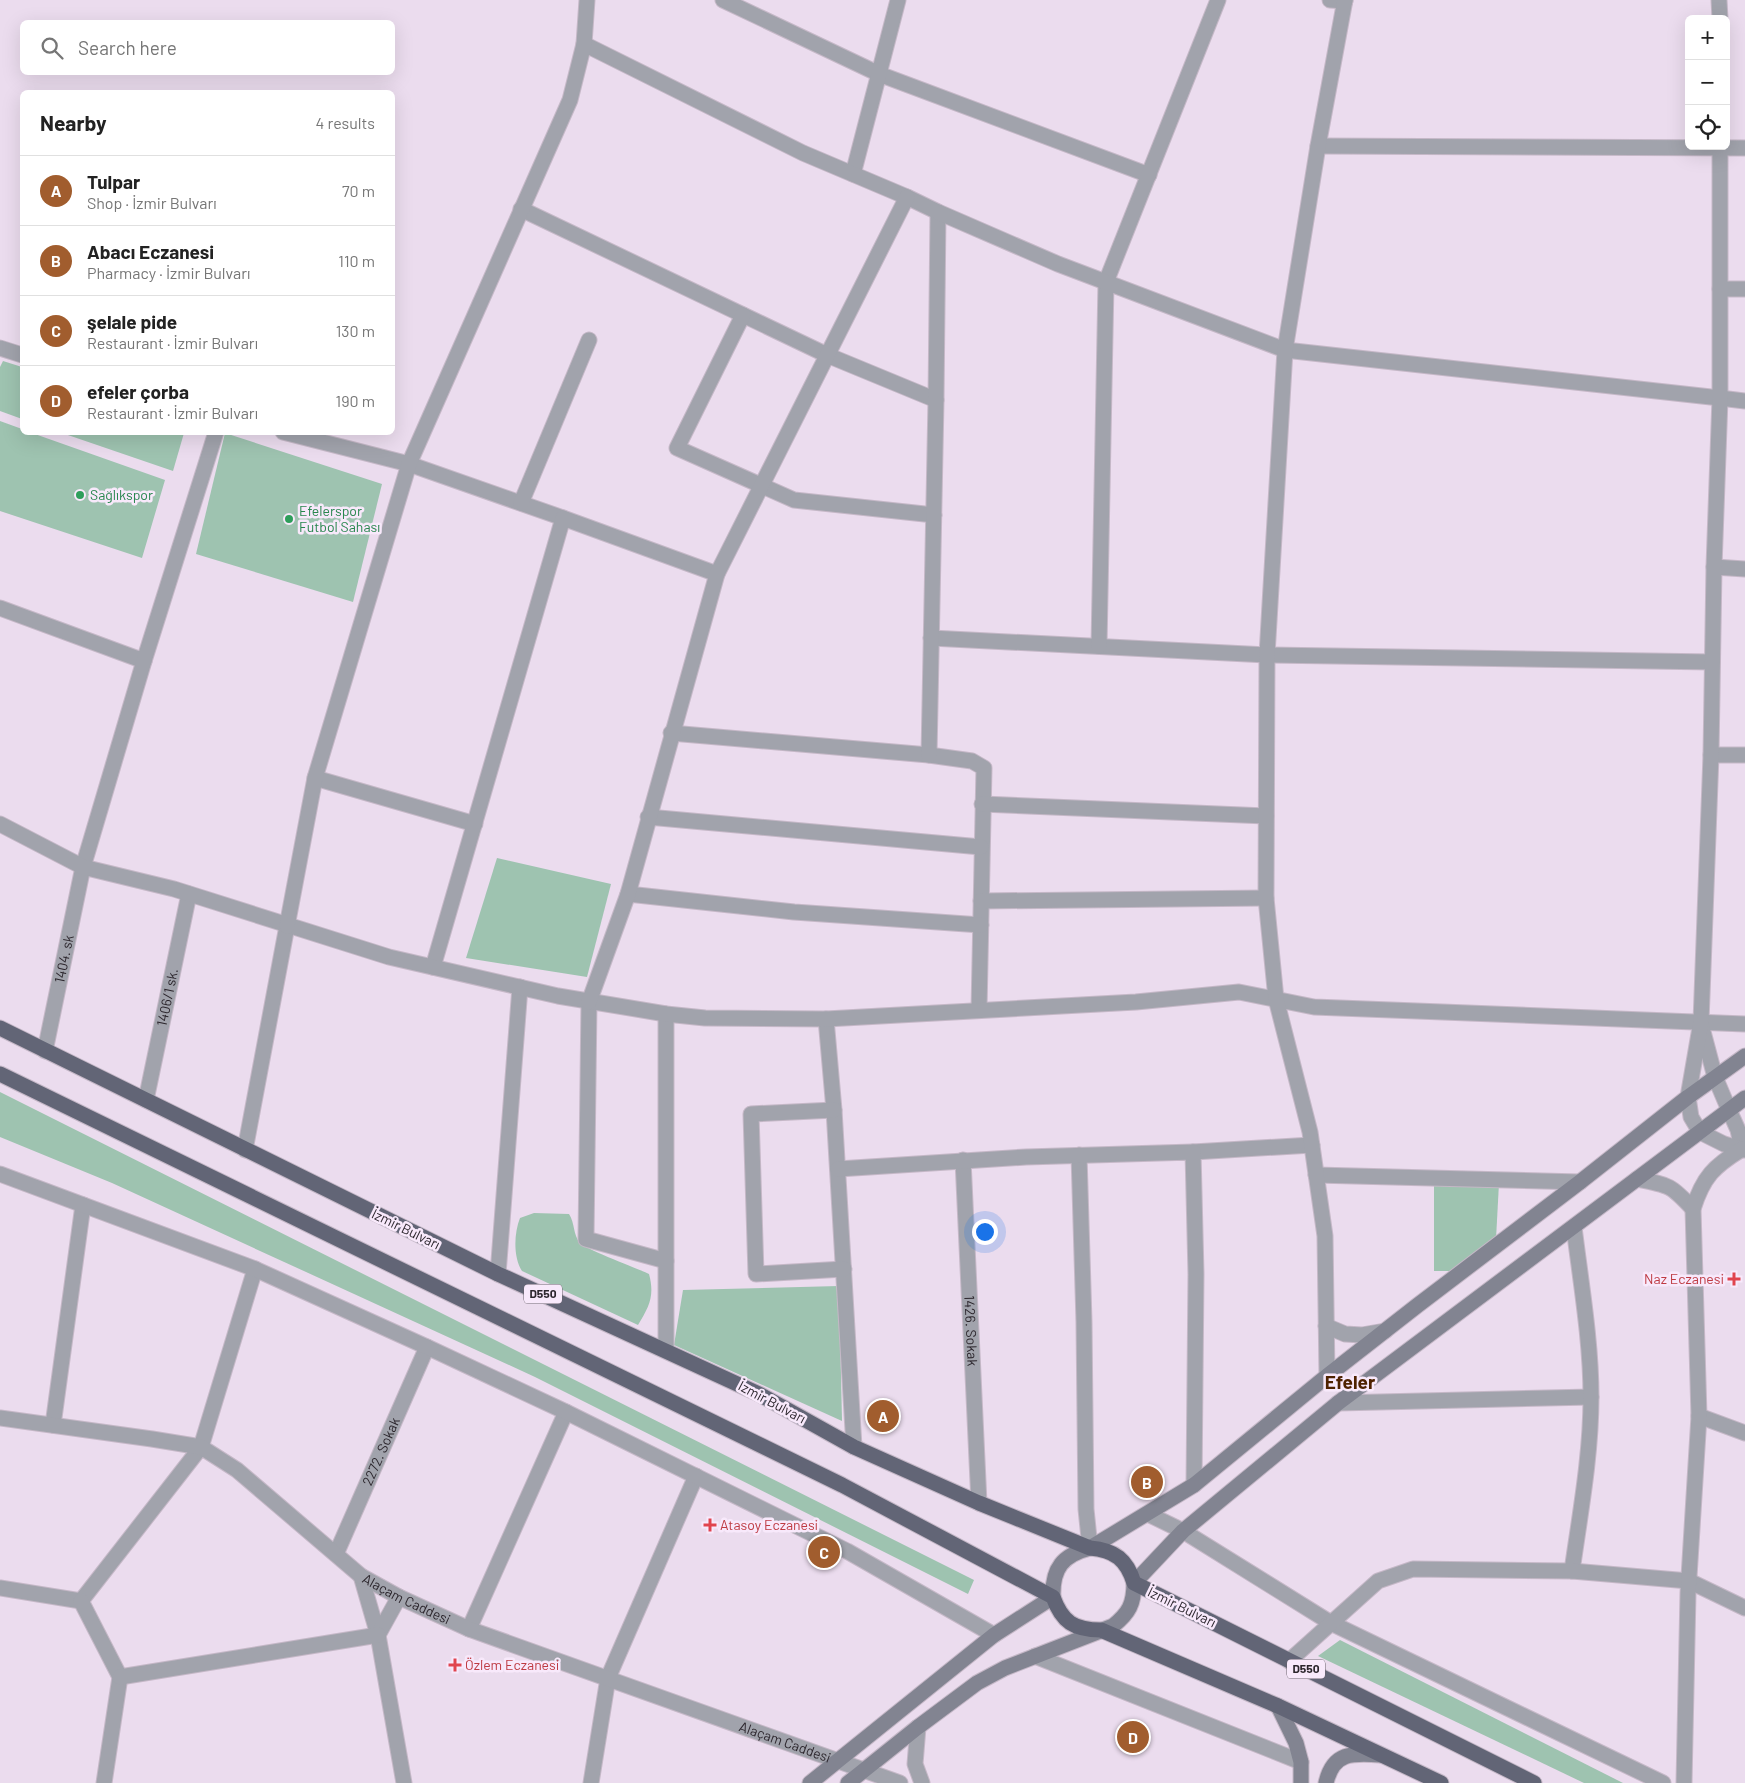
<!DOCTYPE html>
<meta charset="utf-8">
<style>
body{margin:0;font-family:Barlow,sans-serif;background:#f2f2f2;color:#222}
.controls{position:absolute;right:15px;top:15px;display:grid;overflow:hidden;border-radius:8px;box-shadow:0 5px 20px #0002}
.controls button{width:45px;height:45px;display:grid;place-items:center;padding:0;border:0;border-bottom:1px solid #e0e0e0;background:#fff;color:#222;font:25px sans-serif}
.you{position:absolute;left:984px;top:1231px;width:18px;height:18px;margin:-12px;border:4px solid #fff;border-radius:50%;background:#1a73e8;box-shadow:0 0 0 8px #1a73e833}
.badge{display:grid;place-items:center;width:32px;height:32px;border-radius:50%;background:#a15d2e;color:#fff;font-size:16px;font-weight:700}
.pin{position:absolute;translate:-50% -50%;border:2px solid #fff;box-shadow:0 1px 5px #0006}
.list{margin:0;padding:0;list-style:none}
h2{display:flex;justify-content:space-between;align-items:center;height:65px;margin:0;padding:0 20px;font-size:21px}
h2 small{font-size:16px;font-weight:400;color:#767676}
.list li{display:grid;grid-template-columns:32px 1fr auto;gap:15px;align-items:center;box-sizing:border-box;height:70px;padding:0 20px;border-top:1px solid #e0e0e0}
.list b{display:block;font-size:19px;white-space:nowrap}
.list p{margin:0;font-size:16px;white-space:nowrap;color:#767676}
.list em{font-size:16px;font-style:normal;color:#767676}
.icon{flex:none;width:28px;height:28px;fill:none;stroke:currentColor;stroke-width:2;stroke-linecap:round;stroke-linejoin:round}
.map{position:relative;flex:none;width:1745px;height:1783px;overflow:hidden}
.search{position:absolute;background:#fff;box-shadow:0 5px 20px #0002;left:20px;top:20px;width:375px;height:55px;display:flex;align-items:center;gap:12px;box-sizing:border-box;padding:0 18px;border-radius:8px;color:#767676;font-size:19px}
.panel{position:absolute;background:#fff;box-shadow:0 5px 20px #0002;left:20px;top:90px;width:375px;height:345px;border-radius:8px}
.map>svg:first-child{display:block}
.green{fill:#9ec3b0}
.lines{fill:none;stroke-linecap:round;stroke-linejoin:round}
.minor-casing{stroke:#c5b8c7;stroke-width:17}
.tertiary-casing{stroke:#c5b8c7;stroke-width:17}
.secondary-casing{stroke:#c5b8c7;stroke-width:17}
.trunk-casing{stroke:#c5b8c7;stroke-width:17}
.minor{stroke:#a1a3ac;stroke-width:15}
.tertiary{stroke:#a1a3ac;stroke-width:15}
.secondary{stroke:#828491;stroke-width:15}
.trunk{stroke:#626576;stroke-width:15}
.leisure-dot{fill:#2e9e5b;stroke:#f8e9fb;stroke-width:2}
.health-dot{fill:#e0444e;stroke:#f8e9fb;stroke-width:2}
.labels{text-anchor:middle;stroke-width:5;stroke-linejoin:round;paint-order:stroke}
.shield{fill:#f8e9fb;stroke:#69606b;stroke-width:1}
.shield-label{font-size:12px;font-weight:bold;fill:#2c262d}
.leisure-label{font-size:14px;fill:#27864d;stroke:#f8e9fb;text-anchor:start}
.street-label{font-size:14px;fill:#2c262d;stroke:#f8e9fb}
.health-label{font-size:14px;fill:#be3a42;stroke:#f8e9fb;text-anchor:start}
.district-label{font-size:19px;font-weight:bold;fill:#4e2200;stroke:#f8e9fb}
</style>
<div class="map">
<svg width="1745" height="1783" viewBox="0 0 1745 1783">
<rect width="100%" height="100%" fill="#ebdcee"/>
<!-- green -->
<g class="green">
<path d="M3 361 22 367V419L0 411V367Z"/>
<path d="M0 421 22 429V432L32 433 165 480 142 558 0 511Z"/>
<path d="M62 433H184L173 471Z"/>
<path d="M225 433 382 484 353 602 196 554Z"/>
<path d="M497 858 611 884 587 977 466 958Z"/>
<path d="M0 1092 974 1580 968 1594 535 1377 112 1183 0 1137Z"/>
<path d="M1434 1182 1499 1183 1496 1239 1455 1271H1434Z"/>
<path d="M534 1213 569 1214C575 1223 573 1235 580 1243 585 1249 639 1269 649 1274 655 1296 649 1307 638 1325L522 1271C513 1257 514 1233 520 1218Z"/>
<path d="M839 1286 842 1421 674 1345 683 1290Z"/>
<path d="M1340 1640 1623 1783H1584L1318 1656Z"/>
</g>
<g class="lines">
<defs>
<g id="minor">
<path d="M723 0 879 74 1149 175"/>
<path d="M1330 0 1345 1"/>
<path d="M1318 146 1745 148"/>
<path d="M853 174 898 0"/>
<path d="M521 209 827 355 936 400"/>
<path d="M1720 289H1745"/>
<path d="M743 315 677 448 794 500 934 515"/>
<path d="M1720 398 1745 401"/>
<path d="M409 464 563 518"/>
<path d="M521 503 589 340"/>
<path d="M1714 567 1745 569"/>
<path d="M0 608 144 661"/>
<path d="M931 638 1267 655 1712 662"/>
<path d="M1099 646 1106 282 1218 0"/>
<path d="M671 733 929 755 972 761 984 768 979 1010"/>
<path d="M929 755 936 400 938 212"/>
<path d="M1711 755H1745"/>
<path d="M315 778 475 824"/>
<path d="M982 804 1266 816"/>
<path d="M648 817 981 847"/>
<path d="M628 894 794 912 981 925"/>
<path d="M981 901 1266 898"/>
<path d="M433 967 563 518 717 574"/>
<path d="M589 1002 586 1239 666 1261"/>
<path d="M826 1019 834 1110 854 1447"/>
<path id="s1" d="M45 1051 83 867 144 661 216 432"/>
<path id="s2" d="M146 1100 189 894"/>
<path d="M834 1110 751 1114 756 1274 844 1269"/>
<path d="M1729 1110 1738 1130 1742 1149"/>
<path d="M1700 1132 1724 1144 1745 1150"/>
<path d="M245 1150 287 926"/>
<path d="M1193 1152 1312 1145"/>
<path d="M1079 1155 1084 1322 1086 1509 1090 1548"/>
<path id="s3" d="M963 1160 979 1503"/>
<path d="M838 1169 1026 1157 1193 1152 1196 1274 1194 1485"/>
<path d="M1316 1175 1580 1182"/>
<path d="M1637 1179C1669 1185 1671 1185 1693 1209"/>
<path d="M498 1274 520 987"/>
<path d="M666 1350V1014"/>
<path d="M1338 1403 1591 1397"/>
<path d="M1699 1416 1745 1433"/>
<path d="M53 1425 83 1205"/>
<path d="M1148 1514 1183 1531 1331 1623 1663 1783"/>
<path id="s4" d="M336 1554 427 1347"/>
<path d="M1572 1571C1580 1514 1591 1456 1591 1397 1591 1341 1581 1284 1574 1227"/>
<path d="M361 1576 378 1635 404 1783"/>
<path d="M0 1588 81 1601"/>
<path d="M81 1601 201 1447 255 1269"/>
<path d="M81 1601 120 1677 104 1783"/>
<path d="M469 1629 566 1412"/>
<path d="M378 1635 399 1597"/>
<path d="M1289 1661 1378 1581 1413 1569 1572 1571 1689 1581 1745 1608"/>
<path d="M120 1677 378 1635"/>
<path d="M591 1783 608 1678 696 1476"/>
<path d="M1684 1783 1688 1593 1699 1416 1693 1209C1703 1177 1714 1166 1742 1149"/>
</g>
<g id="tertiary">
<path d="M1719 0 1720 19"/>
<path d="M584 44 803 153 907 197 938 212 1058 264 1285 350 1720 398"/>
<path d="M0 348 22 355"/>
<path d="M283 432 409 464"/>
<path d="M0 824 83 867 174 889 389 957 558 996 666 1014 705 1018 826 1019 1136 1002 1239 992 1314 1007 1745 1024"/>
<path d="M287 926 315 778 409 464 570 100 584 44 587 0"/>
<path d="M589 1002 628 894 717 574 907 197"/>
<path d="M1702 1028 1715 1077 1729 1110"/>
<path d="M1700 1132 1691 1117 1688 1097 1701 1022 1711 755 1714 567 1720 398V146"/>
<path d="M0 1174 255 1269 427 1347 566 1412 847 1551 994 1635"/>
<path d="M1326 1326 1345 1334 1362 1335 1385 1331"/>
<path d="M1327 1376 1325 1236 1310 1132 1276 999 1266 898 1267 655 1285 350 1318 146 1345 0"/>
<path id="s5" d="M0 1418 152 1439 201 1447 237 1470 361 1576 399 1597 469 1629 900 1783"/>
<path d="M1035 1656 1301 1762"/>
<path d="M918 1727 915 1764 922 1783"/>
</g>
<g id="secondary">
<path d="M1278 1706 1296 1743 1301 1762V1783"/>
<path d="M810 1783 994 1635 1053 1597C1052 1568 1063 1555 1090 1548L1194 1485 1327 1376 1418 1305 1580 1182 1688 1097 1745 1056"/>
<path d="M848 1783 918 1727 977 1683 1005 1668 1113 1626C1129 1613 1134 1604 1134 1583L1183 1531 1338 1403 1745 1098"/>
<path d="M1326 1783C1333 1752 1352 1753 1380 1755"/>
</g>
<g id="trunk">
<path d="M0 1028 498 1274 759 1394 854 1447 979 1503 1090 1548C1115 1550 1127 1560 1134 1583L1534 1783"/>
<path d="M0 1074 842 1485 1053 1597C1062 1622 1074 1630 1101 1630L1278 1706 1441 1783"/>
</g>
</defs>
<!-- minor casing -->
<use href="#minor" class="minor-casing"/>
<!-- tertiary casing -->
<use href="#tertiary" class="tertiary-casing"/>
<!-- secondary casing -->
<use href="#secondary" class="secondary-casing"/>
<!-- trunk casing -->
<use href="#trunk" class="trunk-casing"/>
<!-- minor -->
<use href="#minor" class="minor"/>
<!-- tertiary -->
<use href="#tertiary" class="tertiary"/>
<!-- secondary -->
<use href="#secondary" class="secondary"/>
<!-- trunk -->
<use href="#trunk" class="trunk"/>
</g>
<!-- markers -->
<g class="leisure-dot">
<circle cx="80" cy="495" r="5"/>
<circle cx="289" cy="519" r="5"/>
</g>
<g class="health-dot">
<path d="M1731.5 1271.5h5v5h5v5h-5v5h-5v-5h-5v-5h5z"/>
<path d="M707.5 1517.5h5v5h5v5h-5v5h-5v-5h-5v-5h5z"/>
<path d="M452.5 1657.5h5v5h5v5h-5v5h-5v-5h-5v-5h5z"/>
</g>
<g class="labels">
<!-- shield labels -->
<g class="shield">
<rect x="524" y="1284.5" width="38" height="19" rx="4"/>
<rect x="1287" y="1659.5" width="38" height="19" rx="4"/>
</g>
<g class="shield-label">
<text x="543" y="1298">D550</text>
<text x="1306" y="1673">D550</text>
</g>
<!-- leisure labels -->
<g class="leisure-label">
<text x="90" y="500">Sağlıkspor</text>
<text x="299" y="516">Efelerspor<tspan x="299" dy="16">Futbol Sahası</tspan></text>
</g>
<!-- street labels -->
<g class="street-label">
<text dy="5" stroke="none"><textPath href="#s1" startOffset="94">1404. sk</textPath></text>
<text dy="5" stroke="none"><textPath href="#s2" startOffset="105">1406/1 sk.</textPath></text>
<text transform="translate(406 1229) rotate(26)" y="5">İzmir Bulvarı</text>
<text dy="5" stroke="none"><textPath href="#s3" startOffset="171">1426. Sokak</textPath></text>
<text transform="translate(772 1402) rotate(28)" y="5">İzmir Bulvarı</text>
<text dy="5" stroke="none"><textPath href="#s4" startOffset="112">2272. Sokak</textPath></text>
<text dy="5" stroke="none"><textPath href="#s5" startOffset="460">Alaçam Caddesi</textPath></text>
<text transform="translate(1182 1607) rotate(26)" y="5">İzmir Bulvarı</text>
<text dy="5" stroke="none"><textPath href="#s5" startOffset="865">Alaçam Caddesi</textPath></text>
</g>
<!-- health labels -->
<g class="health-label">
<text x="1724" y="1284" text-anchor="end">Naz Eczanesi</text>
<text x="720" y="1530">Atasoy Eczanesi</text>
<text x="465" y="1670">Özlem Eczanesi</text>
</g>
<!-- district labels -->
<g class="district-label">
<text x="1350" y="1389">Efeler</text>
</g>
</g>
</svg>
<div class="controls">
<button>+</button>
<button>−</button>
<button><svg class="icon" aria-label="locate" viewBox="0 0 24 24"><circle cx="12" cy="12" r="6"/><path d="M12 2v4M12 18v4M2 12h4M18 12h4"/></svg></button>
</div>
<div class="you"></div>
<div class="pin badge" style="left:883px;top:1416px">A</div>
<div class="pin badge" style="left:1147px;top:1482px">B</div>
<div class="pin badge" style="left:824px;top:1552px">C</div>
<div class="pin badge" style="left:1133px;top:1737px">D</div>
<div class="search"><svg class="icon" aria-label="search" viewBox="0 0 24 24"><circle cx="10" cy="10" r="6"/><path d="M15 15l6 6"/></svg>Search here</div>
<section class="panel">
<h2>Nearby<small>4 results</small></h2>
<ul class="list">
<li><span class="badge">A</span><div><b>Tulpar</b><p>Shop · İzmir Bulvarı</p></div><em>70 m</em></li>
<li><span class="badge">B</span><div><b>Abacı Eczanesi</b><p>Pharmacy · İzmir Bulvarı</p></div><em>110 m</em></li>
<li><span class="badge">C</span><div><b>şelale pide</b><p>Restaurant · İzmir Bulvarı</p></div><em>130 m</em></li>
<li><span class="badge">D</span><div><b>efeler çorba</b><p>Restaurant · İzmir Bulvarı</p></div><em>190 m</em></li>
</ul>
</section>
</div>
